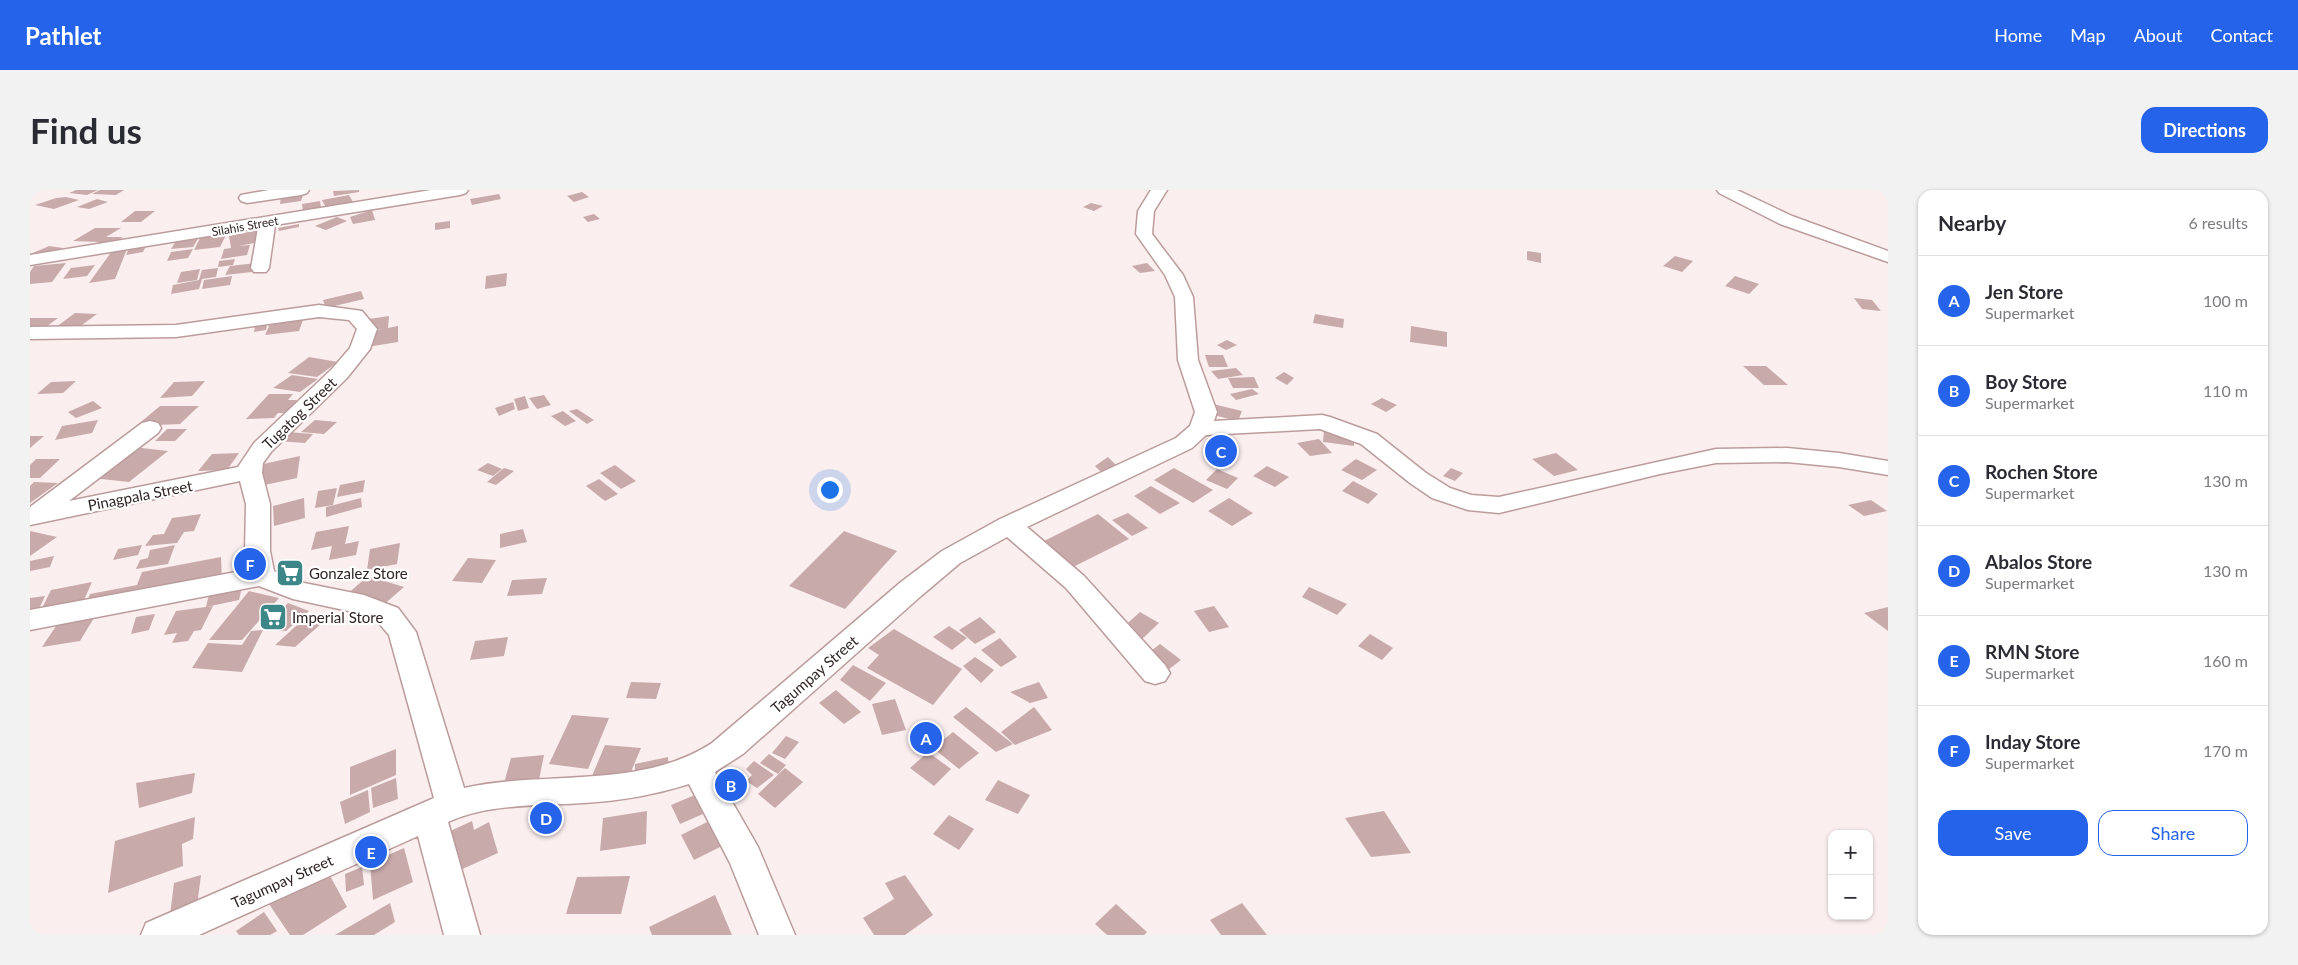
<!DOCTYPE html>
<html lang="en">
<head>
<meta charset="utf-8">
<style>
  :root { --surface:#fff; --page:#f2f2f3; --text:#2b2b33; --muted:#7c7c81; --line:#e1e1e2; --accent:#2563eb }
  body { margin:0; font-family:Lato,sans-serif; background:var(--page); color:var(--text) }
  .controls { position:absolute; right:15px; bottom:15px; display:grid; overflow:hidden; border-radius:10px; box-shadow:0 1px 4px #0004 }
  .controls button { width:45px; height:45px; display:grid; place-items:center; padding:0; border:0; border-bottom:1px solid var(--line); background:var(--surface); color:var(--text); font:25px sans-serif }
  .you { position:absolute; left:799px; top:299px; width:18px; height:18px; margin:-12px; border:4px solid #fff; border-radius:50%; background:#1a73e8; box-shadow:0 0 0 8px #1a73e833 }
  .badge { display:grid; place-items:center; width:32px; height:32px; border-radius:50%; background:var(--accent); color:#fff; font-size:16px; font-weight:700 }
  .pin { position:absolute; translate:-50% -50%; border:2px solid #fff; box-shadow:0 1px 5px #0006 }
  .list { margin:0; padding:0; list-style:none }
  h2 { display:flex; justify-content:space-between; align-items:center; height:65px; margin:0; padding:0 20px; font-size:21px }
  h2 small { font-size:16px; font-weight:400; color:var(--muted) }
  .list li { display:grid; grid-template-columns:32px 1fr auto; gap:15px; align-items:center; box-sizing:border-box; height:90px; padding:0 20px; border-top:1px solid var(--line) }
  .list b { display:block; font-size:19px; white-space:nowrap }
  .list p { margin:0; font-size:16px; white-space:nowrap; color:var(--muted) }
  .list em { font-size:16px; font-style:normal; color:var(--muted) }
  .actions { display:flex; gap:10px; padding:15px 20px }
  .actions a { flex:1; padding:11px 0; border:1px solid var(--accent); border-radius:15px; text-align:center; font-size:18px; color:var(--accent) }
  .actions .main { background:var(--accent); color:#fff }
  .map { position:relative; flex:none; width:1858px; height:745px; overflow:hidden; border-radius:15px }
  header { display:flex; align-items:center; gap:30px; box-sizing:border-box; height:70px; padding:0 25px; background:var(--accent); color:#fff }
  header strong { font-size:24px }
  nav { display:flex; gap:28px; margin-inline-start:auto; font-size:18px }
  .intro { display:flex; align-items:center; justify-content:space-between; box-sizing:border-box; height:120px; padding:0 30px }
  h1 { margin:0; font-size:35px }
  .button { padding:12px 22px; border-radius:15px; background:var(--accent); color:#fff; font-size:18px; font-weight:700 }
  main { display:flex; gap:30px; padding:0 30px }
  aside { flex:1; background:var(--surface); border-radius:15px; box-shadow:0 1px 4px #0004 }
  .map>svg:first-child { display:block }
</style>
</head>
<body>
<header>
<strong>Pathlet</strong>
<nav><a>Home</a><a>Map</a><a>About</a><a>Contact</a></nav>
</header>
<div class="intro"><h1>Find us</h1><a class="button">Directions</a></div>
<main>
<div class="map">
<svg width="1858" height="745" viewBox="0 0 1858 745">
  <rect width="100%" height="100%" fill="#fbeeee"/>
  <path fill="#c9aaaa" d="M46,0h22l-11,5 -18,-2z
    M70,0h24l-8,5 -24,-1z
    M329,0v2l-25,4 -1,-5z
    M552,2l7,5 -15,5 -7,-6z
    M469,4l2,5 -29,6 -2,-6z
    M273,5l-2,6 -21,3 1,-7z
    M319,5l4,7 -27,6 -4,-8z
    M36,7l13,3 -25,9 -19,-4 21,-7z
    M67,9l11,3 -19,7 -12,-2z
    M290,11l1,7 -18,3 -1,-7z
    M1061,13l12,3 -9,5 -11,-4z
    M342,20l3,10 -22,4 -3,-7z
    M105,21h20l-14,11h-20z
    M564,24l6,5 -12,3 -5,-5z
    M307,27l10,4 -21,9 -11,-4z
    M420,31v7l-15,2v-7z
    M269,34v3l-20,4 -1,-3z
    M65,38h26l-15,9h17l-14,10 -16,-1 6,-4 -26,-1z
    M228,40l2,12 -22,4 12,-1 -3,10 -26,4 3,-10 7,-1 -2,-12z
    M197,43l-7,14 -26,3 7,-14z
    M168,49l-5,8 -22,2 5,-8z
    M19,56l14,2 -16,8 -14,-3z
    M116,56l-3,6 -17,3 3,-7z
    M97,59l-12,30 -26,4 23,-32z
    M163,59l-5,9 -21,3 4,-9z
    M1497,61l14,2v10l-14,-3z
    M1645,66l18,5 -11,11 -19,-6z
    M205,69l-2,6 -15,2 1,-6z
    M36,73l-14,19 -22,2v-12l4,-6z
    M227,73l-5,9 -27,3 5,-9z
    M1117,73l8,8 -15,2 -8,-7z
    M65,75l-8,11 -24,3 8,-11z
    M188,78l-2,9 -14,2 -3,10 -28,5 2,-9 26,-5 3,-10z
    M170,79l-3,11 -20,3 4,-11z
    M477,83l-1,13 -21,3 1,-13z
    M202,86l-2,9 -28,4 2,-9z
    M1705,86l24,8 -10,10 -24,-8z
    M331,101l3,8 -38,9 -3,-8z
    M1824,108l18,2 9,11 -19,-2z
    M45,123l22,1 -22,16h-23z
    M1285,124l29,5 -1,9 -30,-5z
    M359,126l-1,12 10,-2v16l-31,5 1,-15 14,-3 -14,2 1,-12z
    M0,128h28l-19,14h-9z
    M273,130l-4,11 -34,4 5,-11z
    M237,135l-1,5 -12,2 1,-5z
    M1381,136l36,6v15l-37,-5z
    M1197,150l10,5 -11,5 -9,-5z
    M1175,165h18l5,12h-19z
    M279,167l29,5 -21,15 -29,-4z
    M1713,176h23l22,19h-24z
    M1206,178l7,7 -25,4 -7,-8z
    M1254,182l10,6 -7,7 -12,-7z
    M262,185l26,4 -18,13 -27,-4z
    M1224,187l5,11h-26l-5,-10z
    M46,191l-13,12 -26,1 14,-12z
    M175,191l-13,15 -32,2 14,-16z
    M1222,199l7,5 -23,6 -6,-6z
    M239,204h24l-5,6h9l-10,13h-9l-4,5 -28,1z
    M514,205l7,10 -14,4 -8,-11z
    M495,206l4,12 -11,3 -4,-12z
    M1352,208l15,7 -11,7 -15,-8z
    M63,211l9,7 -26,10 -8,-6z
    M483,212l2,7 -16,7 -4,-8z
    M1183,214l29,7 -4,10 -29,-7z
    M130,216h39l-19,18 -44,2z
    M547,219l17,11 -7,4 -18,-13z
    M533,221l13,10 -11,5 -14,-10z
    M68,230l-6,13 -37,7 7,-14z
    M285,230l22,2 -13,12 -23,-2z
    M137,239h20l-12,12h-20z
    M1294,239l30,8v9l-31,-4z
    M257,242l26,2 -8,9 -28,-2z
    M0,246h14l-14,12z
    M1289,249l13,14 -22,3 -13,-13z
    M103,257l35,4 -39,31 -37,-4z
    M209,263l-12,17 -29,1 14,-17z
    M1526,263l22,17 -24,6 -22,-17z
    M270,266l-3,22 -37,8 3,-22z
    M1078,267l13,13 -18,4 -8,-8z
    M6,269h24l-20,19h-10v-13z
    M1326,269l21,11 -15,10 -21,-10z
    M458,273l14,6 -9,7 -16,-6z
    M585,275l21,16 -15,8 -21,-16z
    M1237,276l22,11 -14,10 -22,-11z
    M474,278l10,3 -18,14 -9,-3z
    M1144,278l39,22 -20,13 -39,-23z
    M1421,278l12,5 -8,8 -12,-5z
    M1187,279l21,9 -11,11 -21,-9z
    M569,289l19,15 -13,7 -19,-15z
    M335,290l-2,12 -26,5 3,-12z
    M1323,291l25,13 -10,10 -26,-13z
    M4,292l24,1 -28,20v-17z
    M1121,296l29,17 -20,11 -26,-18z
    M307,298l-4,17 -18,3 3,-17z
    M274,308l1,20 -31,8 -1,-20z
    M331,308l1,9 -36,10v-10z
    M1199,308l24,15 -21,13 -24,-15z
    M1841,310l16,11 -23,5 -16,-11z
    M1098,323l20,15 -16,8 -20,-16z
    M171,324l-7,17 -10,1 -7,11 -32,3 8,-11 11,-1 8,-16z
    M1068,324l31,25 -58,29 -27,-27z
    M319,336l-4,18 14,-3 -3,14 -27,5 3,-14 -21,4 5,-18z
    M493,339l4,13 -27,6v-14z
    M0,341l27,6 -27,19z
    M814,341l53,20 -52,58 -56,-23z
    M370,353l-3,21 -30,6 3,-21z
    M112,355l-4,10 -25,5 5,-11z
    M145,355l-7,19 -32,5 4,-9 8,-2 2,-8z
    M24,366l-4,11 -20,4v-10z
    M191,367l1,25 -138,27 6,-15 47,-9 5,-13z
    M438,368l28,2 -14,23 -30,-2z
    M338,386l36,11 -23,20 -36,-11z
    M517,388l-5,16 -35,2 5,-16z
    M62,392l-8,18 -42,8 9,-18z
    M212,397l-3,13 -33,7 3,-13z
    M1279,397l38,17 -10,11 -35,-18z
    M219,401l30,7 -37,42h-33z
    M15,406l-8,17 -7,1v-16z
    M258,413l21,8 -23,20 -23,-2z
    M183,416l-12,24 -7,1 -6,10 -16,2 5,-10 -13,2 12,-24z
    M1184,416l15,21 -20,5 -15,-21z
    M1858,417v24l-24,-18z
    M1110,422l19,11 -19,18 -20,-11z
    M125,424l-6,16 -18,4 5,-17z
    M277,426l15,7 -27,24 -20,-2z
    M950,427l16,15 -21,12 -16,-14z
    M64,428l-14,23 -38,6 16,-24z
    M919,436l18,12 -15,12 -19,-13z
    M864,439l68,40 -29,36 -66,-37 12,-13 -11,-7z
    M233,440l-21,42 -50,-4 16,-25 34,2 9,-14z
    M1340,444l23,14 -11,12 -24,-14z
    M478,447l-4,19 -34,4 5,-19z
    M970,448l17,19 -16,10 -20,-17z
    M1130,454l21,16 -17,13 -21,-16z
    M945,467l19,13 -13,13 -18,-17z
    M823,475l33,18 -16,18 -30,-21z
    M601,492l30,1 -5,16 -30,-1z
    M1009,492l9,16 -18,5 -20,-11z
    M806,500l25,22 -17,12 -25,-21z
    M865,509l11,31 -24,5 -10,-31z
    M936,517l47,37 -17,8 -43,-35z
    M1004,517l18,23 -37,15 -14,-13z
    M542,525l37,3 -21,51 -39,-5z
    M923,542l26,21 -20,16 -26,-21z
    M756,546l13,6 -14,17 -13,-6z
    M575,555l36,3 -13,31 -36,-3z
    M366,559v26l-46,20v-28z
    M898,562l23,17 -17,17 -24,-18z
    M739,564l17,11 -8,9 -18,-11z
    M514,565l-5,25 -35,3 7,-25z
    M638,567l1,11 -34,8v-12z
    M724,571l20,14 -17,13 -11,-7 6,-6 -6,-6z
    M755,578l18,14 -28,26 -17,-14z
    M707,582l10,11 -24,16 -9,-10z
    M165,583l-3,20 -53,15 -3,-25z
    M366,588l2,21 -25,9 -2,-20z
    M968,590l32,15 -12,19 -33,-14z
    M338,600l2,22 -25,12 -5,-22z
    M665,605l8,19 -23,10 -9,-19z
    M617,621l-1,33 -46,7 3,-33z
    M1354,621l27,42 -40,4 -26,-39z
    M919,625l25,14 -15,21 -26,-16z
    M165,627l-2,22 -11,5 1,22 -75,27 7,-52z
    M685,628l13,25 -34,17 -13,-25z
    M442,631l2,9 15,-8 9,31 -40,18 -14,-37z
    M374,658l9,34 -40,18 -3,-37z
    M332,677l2,18 -18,7 -1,-18z
    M299,684l18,33 -44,28h-13l-21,-31z
    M171,685l-4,31 -27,9 4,-32z
    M875,685l28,40 -28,20h-31l-11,-17 31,-19 -9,-16z
    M600,686l-9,38h-55l11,-37z
    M685,705l17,40h-80l-3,-8z
    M360,713l5,19 -21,13h-39z
    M1212,713l25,32h-46l-11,-15z
    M1086,714l31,28 -3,3h-37l-12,-11z
    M234,722l13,19 -7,4h-31l-3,-4z"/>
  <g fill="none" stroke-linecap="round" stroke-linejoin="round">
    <g stroke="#bb9c9c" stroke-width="3">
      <path id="street" d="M239,0h40l-2,3 -6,2 -54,8 -6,-2 -2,-3 2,-3z
        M401,0h37l-2,3 -6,2 -185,30 -6,43 -3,4h-12l-3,-4 7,-40 -228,37v-10z
        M1121,0h16l-13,21 -2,23 31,41 10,22 5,63 19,52 -3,9 108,-6 8,2 47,17 49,39 24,15 21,7 28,2 217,-48 71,-1 52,5 49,8v14l-49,-8 -52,-5 -71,1 -56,11 -161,39 -31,-3 -36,-12 -22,-15 -49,-39 -41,-15 -114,6 -14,13 -165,79 57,49 81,89 5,8 -5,8 -10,3 -10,-3 -79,-93 -59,-51 -47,26 -39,33 -178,158 -28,18 43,75 37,88h-36l-29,-72 -41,-79c-35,11 -69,17 -105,19 -44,3 -95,0 -136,19l32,113h-36l-26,-99 -219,99h-58l5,-12 288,-125 -45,-163 -11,-13 -20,-9 -65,-14 -34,-13 -229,44v-20l217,-40 -2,-19 1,-47 -6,-23 -210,44v-18l112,-84 8,-2 8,2 3,5 -3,5 -89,68 169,-34 16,-24 78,-74 18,-21 7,-19 -8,-9 -30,-3 -143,20 -146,2v-12l146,-2 143,-20 43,6 15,18 -7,20 -23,29 -76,74 -8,11 -1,10 8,31v47l4,20 25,11 65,13 34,13 18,24 48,156c81,-18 176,2 248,-45l189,-161 41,-31 58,-32 176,-81 14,-12 5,-14 -17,-52 -3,-63 -10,-22 -29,-41 2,-23z
        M1687,0h20l55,26 96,35v11l-108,-38 -61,-31z"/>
    </g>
    <use href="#street" fill="#fff" fill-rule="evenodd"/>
  </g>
  <defs>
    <g id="supermarket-square" transform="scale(1.4375)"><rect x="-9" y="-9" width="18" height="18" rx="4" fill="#3e8788" stroke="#fff"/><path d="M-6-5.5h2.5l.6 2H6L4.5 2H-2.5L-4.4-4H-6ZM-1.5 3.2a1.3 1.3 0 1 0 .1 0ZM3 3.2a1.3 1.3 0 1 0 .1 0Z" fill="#fff"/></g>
  </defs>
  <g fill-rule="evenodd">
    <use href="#supermarket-square" x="260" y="383"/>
    <use href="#supermarket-square" x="243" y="427"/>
  </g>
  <g text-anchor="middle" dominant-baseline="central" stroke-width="4.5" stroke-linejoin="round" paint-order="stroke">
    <g font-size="12" fill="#302425" stroke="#fff">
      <text transform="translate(215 36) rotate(-10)">Silahis Street</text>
    </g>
    <g font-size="15" fill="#302425" stroke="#fff">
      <text transform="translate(269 223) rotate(-44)">Tugatog Street</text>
      <text transform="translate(110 305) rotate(-11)">Pinagpala Street</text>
      <text transform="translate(784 484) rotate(-41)">Tagumpay Street</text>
      <text transform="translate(252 691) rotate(-24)">Tagumpay Street</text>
    </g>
    <g font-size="15" fill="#302425" stroke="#fff" text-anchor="start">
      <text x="279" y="383">Gonzalez Store</text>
      <text x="262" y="427">Imperial Store</text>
    </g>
  </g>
</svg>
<div class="controls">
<button>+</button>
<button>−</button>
</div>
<div class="you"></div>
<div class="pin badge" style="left:896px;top:548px">A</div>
<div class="pin badge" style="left:701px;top:595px">B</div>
<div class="pin badge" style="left:1191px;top:261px">C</div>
<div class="pin badge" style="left:516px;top:628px">D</div>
<div class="pin badge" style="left:341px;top:662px">E</div>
<div class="pin badge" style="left:220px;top:374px">F</div>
</div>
<aside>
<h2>Nearby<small>6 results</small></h2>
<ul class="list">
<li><span class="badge">A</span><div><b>Jen Store</b><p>Supermarket</p></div><em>100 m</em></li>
<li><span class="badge">B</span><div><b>Boy Store</b><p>Supermarket</p></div><em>110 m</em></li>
<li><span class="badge">C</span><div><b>Rochen Store</b><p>Supermarket</p></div><em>130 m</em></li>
<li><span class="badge">D</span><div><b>Abalos Store</b><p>Supermarket</p></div><em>130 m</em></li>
<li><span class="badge">E</span><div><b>RMN Store</b><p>Supermarket</p></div><em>160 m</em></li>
<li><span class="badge">F</span><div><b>Inday Store</b><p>Supermarket</p></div><em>170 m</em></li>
</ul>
<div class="actions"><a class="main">Save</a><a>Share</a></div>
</aside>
</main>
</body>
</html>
